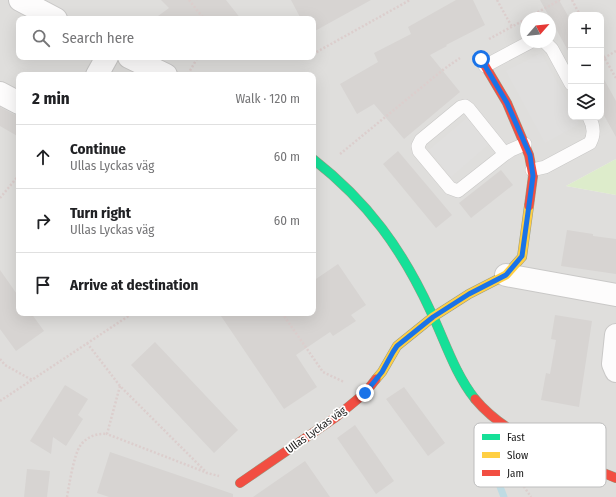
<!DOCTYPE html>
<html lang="en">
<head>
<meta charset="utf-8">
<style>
  :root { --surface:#fff; --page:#f2f2f2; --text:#202124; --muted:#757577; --line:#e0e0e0 }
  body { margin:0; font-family:"Fira Sans Condensed",sans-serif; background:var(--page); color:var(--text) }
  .controls { position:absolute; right:12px; top:12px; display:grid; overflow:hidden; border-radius:8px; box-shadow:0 4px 16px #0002 }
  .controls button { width:36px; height:36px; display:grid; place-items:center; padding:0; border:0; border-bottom:1px solid var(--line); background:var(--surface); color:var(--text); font:20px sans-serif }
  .compass { position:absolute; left:520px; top:12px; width:36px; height:36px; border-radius:50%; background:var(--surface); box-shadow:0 4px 16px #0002; rotate:62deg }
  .stop { position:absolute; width:12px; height:12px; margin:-9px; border:3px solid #1a73e8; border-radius:50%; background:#fff }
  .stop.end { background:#1a73e8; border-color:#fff; box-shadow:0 1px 4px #0008 }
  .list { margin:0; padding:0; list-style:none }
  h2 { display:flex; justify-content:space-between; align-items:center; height:52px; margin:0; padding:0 16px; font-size:17px }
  h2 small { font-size:13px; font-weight:400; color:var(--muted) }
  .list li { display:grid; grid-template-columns:26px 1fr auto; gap:12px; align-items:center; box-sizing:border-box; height:64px; padding:0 16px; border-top:1px solid var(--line) }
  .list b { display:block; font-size:15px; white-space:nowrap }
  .list p { margin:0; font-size:13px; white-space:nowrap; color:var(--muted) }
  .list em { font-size:13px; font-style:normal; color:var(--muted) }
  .icon { flex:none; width:22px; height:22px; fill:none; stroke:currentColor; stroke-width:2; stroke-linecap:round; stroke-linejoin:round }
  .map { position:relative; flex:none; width:616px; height:497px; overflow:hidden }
  .search { position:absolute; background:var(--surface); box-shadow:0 4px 16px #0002; left:16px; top:16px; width:300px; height:44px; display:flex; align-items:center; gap:10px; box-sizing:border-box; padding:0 14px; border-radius:8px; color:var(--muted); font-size:15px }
  .panel { position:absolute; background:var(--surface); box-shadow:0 4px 16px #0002; left:16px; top:72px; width:300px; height:244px; border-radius:8px }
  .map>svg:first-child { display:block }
</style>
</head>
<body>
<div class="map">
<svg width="616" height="497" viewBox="0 0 616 497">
  <rect width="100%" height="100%" fill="#f0eeeb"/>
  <path fill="#dfdedc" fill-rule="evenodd" d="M0,0h616v159l-50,27 50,9v302h-616zM571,15h30v102h-30zM526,18h24v24h-24zM19,19h294v38h-294zM19,75h294v238h-294z"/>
  <path fill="#ddeccb" d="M616,159v36l-50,-9z"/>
  <path fill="#e0dfde" d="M541,53l30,55v9h5l3,7 -34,19 -39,-72z
    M468,117l22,26 -39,34 -22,-27z"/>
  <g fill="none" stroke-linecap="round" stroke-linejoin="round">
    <path stroke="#bfdbe3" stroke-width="7" d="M499,484l5,13"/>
  </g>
  <path fill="#d7d4d2" d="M161,0h65l15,19h-87l15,-11z
    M291,0h80l-58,32v-13h-12z
    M456,0h17l12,25 -39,20 1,1 -17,9 30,37 -56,47 -30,-35 -17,10 -17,-30 38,-22 -4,-9 37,-19 -3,-7z
    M540,0h19l12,21v35z
    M601,74l15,27v36l-15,-27z
    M0,107l13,7 6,1v22l-19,-11z
    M398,151l54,64 -16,13 -53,-64z
    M501,170l12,15 -42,33 -12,-15z
    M567,230l26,4v2l23,3v35l-55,-8z
    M338,264l28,41 -15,10 5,6 -23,15 -3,-4 -34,23 21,32 -33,22 -65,-96h94v-32z
    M0,270l19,27v16h12l13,18 -28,20 -16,-22z
    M555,315l37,6 -13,86 -38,-7 5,-27 4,1 6,-34 -5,-1z
    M155,342l83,88 -24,23 -83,-88z
    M65,385l23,14 -10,16 5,4 -17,27 -13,-9 -2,17 -21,-13z
    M404,387l41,56 -17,13 -42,-57z
    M355,425l39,56 -18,13 -39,-56z
    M110,452l123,42v3h-124l-12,-4z
    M305,461l25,36h-77z
    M27,469l23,2 -3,26h-23z"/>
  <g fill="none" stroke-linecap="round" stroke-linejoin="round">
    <g stroke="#c9c8c7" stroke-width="14">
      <path id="lane" d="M545,42l7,7 19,35
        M485,66l45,-24
        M505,154l-36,-45 -4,-3 -4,1 -40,33 -3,6 1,5 31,37 8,3 47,-37 6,-4 14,-6
        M532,170l13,-3 45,-24c5,-9 4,-17 -1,-26"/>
    </g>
    <g stroke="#c9c8c7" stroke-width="24">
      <path id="street" d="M20,0l36,19
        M129,57l37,18
        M97,75l10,-18
        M0,93l19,10
        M506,275l110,20
        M616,335l-3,29 3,7"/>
    </g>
    <g stroke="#999a82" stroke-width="10">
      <path id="fast" d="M313,159c55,43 89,90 118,153 14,29 23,60 44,87"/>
    </g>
    <g stroke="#999a82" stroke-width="10">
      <path id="slow" d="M376,379l6,-7 15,-26 36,-29 36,-23 37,-19 16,-18 7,-51"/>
    </g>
    <g stroke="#999a82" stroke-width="10">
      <path id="jam" d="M481,59l26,44 22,52 4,21 -4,30
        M475,399c33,40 94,60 141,79
        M240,483l96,-66 29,-24 11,-14"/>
    </g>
    <path stroke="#dccecd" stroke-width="2.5" stroke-dasharray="2 2" stroke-linecap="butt" d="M189,0l15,19
      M497,0l15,27
      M572,0l8,15
      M527,18l33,-18
      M489,39l37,-20
      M601,52l15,26
      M313,54l97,-54
      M306,57h1
      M604,58l12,-7
      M188,74l10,-17
      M340,154l104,-85 16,-11
      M0,198l19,-23
      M282,313l41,59 21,10
      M87,343l33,43 87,87 12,3
      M0,359l5,6 27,15
      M120,386l-13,48 98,38
      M0,401l133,-88
      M499,450l32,47
      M67,497c2,-12 7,-42 13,-51 6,-9 17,-13 27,-12"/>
    <use href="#lane" stroke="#fdfcfc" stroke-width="13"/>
    <use href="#street" stroke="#fdfcfc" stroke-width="22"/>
    <use href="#fast" stroke="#16e098" stroke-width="9"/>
    <use href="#slow" stroke="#ffcf43" stroke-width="9"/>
    <use href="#jam" stroke="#f24e42" stroke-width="9"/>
  </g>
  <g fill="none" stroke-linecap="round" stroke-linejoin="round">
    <path stroke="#1a73e8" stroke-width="5" d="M365,393l17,-21 11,-20 4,-6 36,-29 36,-23 37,-19 16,-19 11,-80 -3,-21 -23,-52 -26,-44"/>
  </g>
  <g text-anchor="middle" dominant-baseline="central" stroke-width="3.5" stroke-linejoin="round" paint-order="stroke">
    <g font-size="11" fill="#222" stroke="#fff">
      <text transform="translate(316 430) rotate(-36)">Ullas Lyckas väg</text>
    </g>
  </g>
  <rect x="474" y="423" width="132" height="64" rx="6" fill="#fff" stroke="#bdbdbd" stroke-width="1"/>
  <rect x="482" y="434" width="18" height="6" fill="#16e098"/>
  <rect x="482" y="452" width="18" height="6" fill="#ffcf43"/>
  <rect x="482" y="470" width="18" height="6" fill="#f24e42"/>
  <g font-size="11" fill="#222">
    <text x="507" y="441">Fast</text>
    <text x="507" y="459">Slow</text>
    <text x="507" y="477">Jam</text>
  </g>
</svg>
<div class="controls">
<button>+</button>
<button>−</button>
<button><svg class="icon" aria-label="layers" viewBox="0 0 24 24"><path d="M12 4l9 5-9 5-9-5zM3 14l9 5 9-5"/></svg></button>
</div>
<svg class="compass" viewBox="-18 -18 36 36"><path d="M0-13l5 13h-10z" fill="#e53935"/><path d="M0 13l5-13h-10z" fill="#757577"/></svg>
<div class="stop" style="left:481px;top:59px"></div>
<div class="stop end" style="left:365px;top:393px"></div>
<div class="search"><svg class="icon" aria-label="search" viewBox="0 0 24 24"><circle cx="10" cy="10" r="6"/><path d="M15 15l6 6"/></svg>Search here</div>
<section class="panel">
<h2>2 min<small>Walk · 120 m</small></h2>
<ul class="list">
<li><svg class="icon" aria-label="ahead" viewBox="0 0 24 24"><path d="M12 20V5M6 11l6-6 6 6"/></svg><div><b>Continue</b><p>Ullas Lyckas väg</p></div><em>60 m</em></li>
<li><svg class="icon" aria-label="right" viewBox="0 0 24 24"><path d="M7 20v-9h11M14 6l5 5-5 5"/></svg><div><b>Turn right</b><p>Ullas Lyckas väg</p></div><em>60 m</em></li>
<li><svg class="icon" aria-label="arrive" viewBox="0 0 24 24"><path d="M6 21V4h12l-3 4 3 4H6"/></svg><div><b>Arrive at destination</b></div></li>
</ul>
</section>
</div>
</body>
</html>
